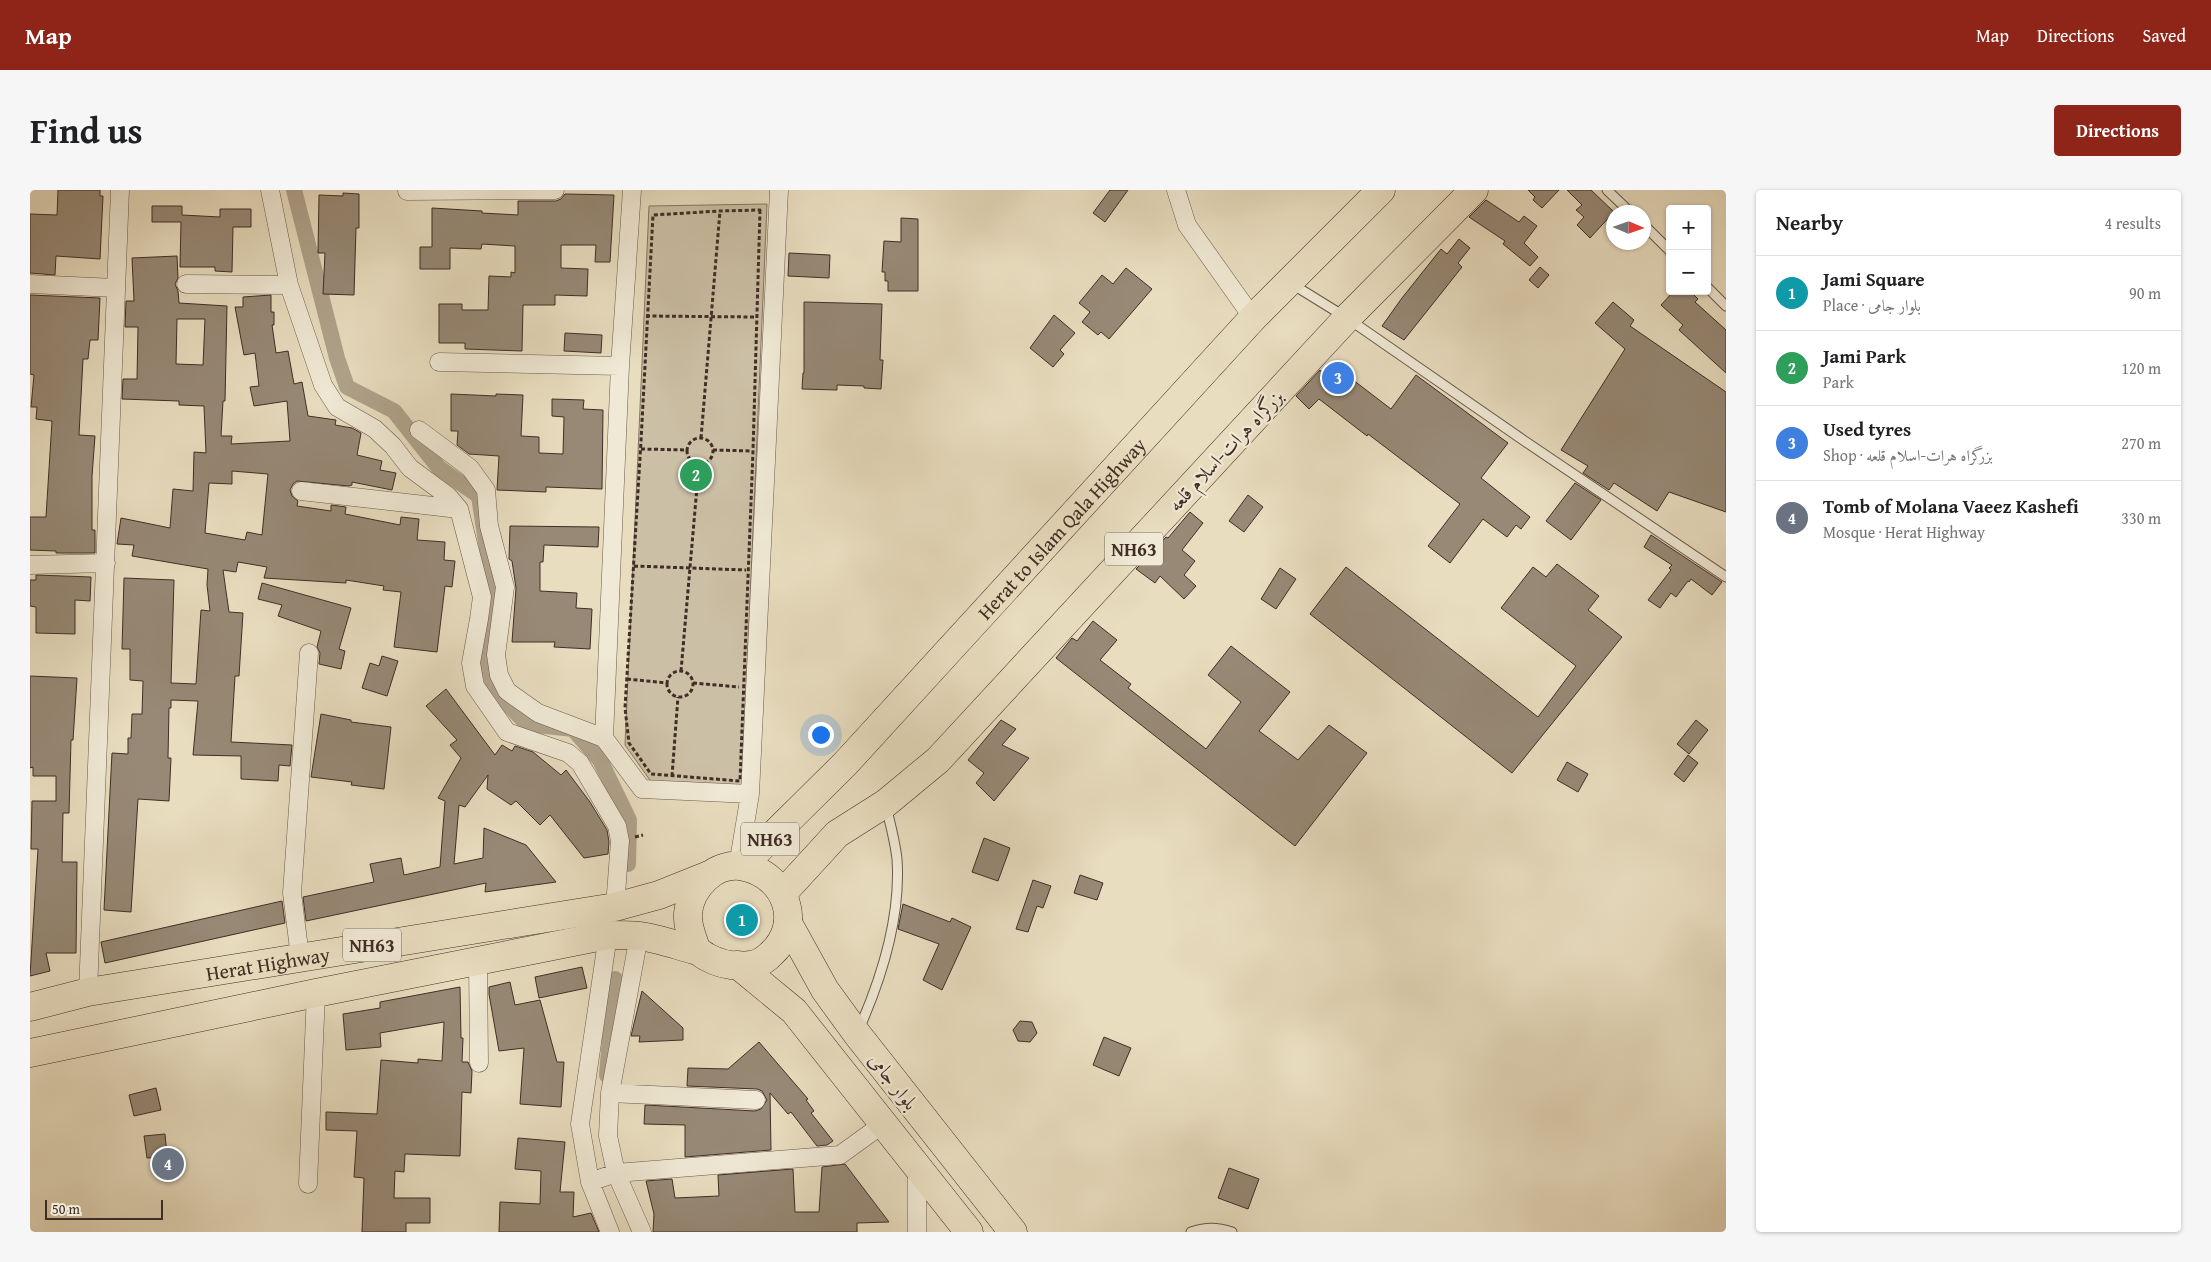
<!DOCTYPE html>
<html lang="en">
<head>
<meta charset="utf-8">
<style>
  :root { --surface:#fff; --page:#f6f6f6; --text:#202124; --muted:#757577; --line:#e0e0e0; --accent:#8f2418 }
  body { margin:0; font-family:"Gentium Book Plus",Amiri,serif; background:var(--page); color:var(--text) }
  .controls { position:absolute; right:15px; top:15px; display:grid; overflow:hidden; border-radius:5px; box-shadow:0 1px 4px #0004 }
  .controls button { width:45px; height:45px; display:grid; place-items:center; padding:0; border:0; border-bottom:1px solid var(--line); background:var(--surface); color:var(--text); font:25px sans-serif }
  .compass { position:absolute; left:1576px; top:15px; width:45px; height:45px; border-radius:50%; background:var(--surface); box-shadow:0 1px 4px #0004; rotate:92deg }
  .scale { position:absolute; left:15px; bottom:12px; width:118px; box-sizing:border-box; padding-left:5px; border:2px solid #402e26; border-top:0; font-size:14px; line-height:18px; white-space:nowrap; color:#402e26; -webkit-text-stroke:4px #f0e9d5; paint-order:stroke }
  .you { position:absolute; left:790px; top:544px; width:18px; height:18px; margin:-12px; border:4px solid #fff; border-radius:50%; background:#1a73e8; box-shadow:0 0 0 8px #1a73e833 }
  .badge { display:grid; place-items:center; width:32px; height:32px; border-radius:50%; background:var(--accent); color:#fff; font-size:16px; font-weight:700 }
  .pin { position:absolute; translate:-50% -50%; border:2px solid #fff; box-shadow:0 1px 5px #0006 }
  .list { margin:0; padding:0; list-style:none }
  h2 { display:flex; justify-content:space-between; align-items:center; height:65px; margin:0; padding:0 20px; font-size:21px }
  h2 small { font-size:16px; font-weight:400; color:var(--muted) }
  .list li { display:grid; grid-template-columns:32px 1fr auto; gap:15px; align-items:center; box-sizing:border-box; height:75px; padding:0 20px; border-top:1px solid var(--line) }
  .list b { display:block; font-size:19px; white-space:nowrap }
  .list p { margin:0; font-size:16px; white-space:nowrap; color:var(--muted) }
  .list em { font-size:16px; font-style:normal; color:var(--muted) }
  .map { position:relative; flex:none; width:1696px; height:1042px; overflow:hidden; border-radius:5px }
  header { display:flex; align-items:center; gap:30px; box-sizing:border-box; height:70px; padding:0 25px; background:var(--accent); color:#fff }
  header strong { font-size:24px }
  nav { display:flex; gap:28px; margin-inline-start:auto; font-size:18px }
  .intro { display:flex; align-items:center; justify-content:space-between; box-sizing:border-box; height:120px; padding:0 30px }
  h1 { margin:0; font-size:35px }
  .button { padding:12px 22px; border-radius:5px; background:var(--accent); color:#fff; font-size:18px; font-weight:700 }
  main { display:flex; gap:30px; padding:0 30px }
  aside { flex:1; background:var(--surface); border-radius:5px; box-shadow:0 1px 4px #0004 }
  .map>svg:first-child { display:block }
</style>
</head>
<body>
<header>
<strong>Map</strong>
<nav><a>Map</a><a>Directions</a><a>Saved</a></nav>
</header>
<div class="intro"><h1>Find us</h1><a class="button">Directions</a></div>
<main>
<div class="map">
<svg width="1696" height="1042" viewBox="0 0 1696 1042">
  <rect width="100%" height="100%" fill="#e8ddbf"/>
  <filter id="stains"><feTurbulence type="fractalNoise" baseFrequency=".004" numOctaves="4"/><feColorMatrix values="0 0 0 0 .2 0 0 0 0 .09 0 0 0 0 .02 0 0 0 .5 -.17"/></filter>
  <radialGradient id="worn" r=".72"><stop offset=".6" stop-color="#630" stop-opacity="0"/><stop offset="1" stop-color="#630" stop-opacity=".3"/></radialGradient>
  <path fill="#cbbfa5" stroke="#867666" d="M737,14l-25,583 -90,-4 -27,-38 24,-539z"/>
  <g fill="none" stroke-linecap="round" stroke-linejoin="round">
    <path stroke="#afa28b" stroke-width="16" d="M264,0l43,168 10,29 47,24 45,57 40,28 15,99 -10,56 11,40 32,33 46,5 27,31 29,60 -1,44
      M577,885l8,-96"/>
  </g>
  <path fill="#978976" stroke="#402e26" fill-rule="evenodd" d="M28,0h42v6h3l-3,63 -44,-3 -1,19 -25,-2v-59l27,1z
    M1080,0h18l-23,32 -12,-9z
    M1498,0h31l-17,18 -9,-8 2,-3z
    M1537,0h24l23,22 -24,26 -13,-13 7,-8 -8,-7 6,-5z
    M313,3l16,1v34h-3l-2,67 -31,-1 2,-41h-7l1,-58 24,1z
    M535,4l49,1 -4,67h-15l1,-17h-35v23l27,1 -1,27 -32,-1v10h-32l-1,46 -57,-2v-6h-26v-39h23v6h26l1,-34 22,1v-5l4,1v-27l-33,-2 -1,5 -31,-1v21h-30v-22h12v-39l50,3v2l36,2v-14h38l5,-2z
    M1456,10l33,22 5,-6 13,10 -13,17 14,14 -8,9 -27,-22 2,-3 -36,-24z
    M122,16h30v9l38,2v-8h31v18h-18l-1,45 -17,-1v-4h-35l1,-45h-29z
    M871,28l17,1v72h-30v-10h-3v-9h-3l2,-31 17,1z
    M1429,49l11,9 -12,15 4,4 -58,73 -22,-14 20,-28 39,-49 6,5z
    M759,63l41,2 -1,23 -41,-2z
    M147,66l1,22 -3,6 3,7 1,12 48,3 -2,95h-2l-2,35h11l-1,8 59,-3 -3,-40 -33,5 -4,-19 9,-1 -4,-33 -11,2 -9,-48h8v-10l28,-2v17h3v13h-2l4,28 12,-2 6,33 8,-2 6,34 28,4 -1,5 17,3 9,5 -4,22 25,6 -2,9 16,3 -4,17 -40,-8v3l-3,1 -52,-5 -4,3 -3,6 2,6 6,5 -1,5 34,5v-6l15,2 -1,7 55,11 1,-8 18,2 -2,21 28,2 -1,18 11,1 -3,26 -7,-1 -8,66 -43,-5 7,-55 -18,-2 1,-4 -38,-6v3l-82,-5 3,-11 -29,-5 -2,10 -13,-2 6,42 14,1 -4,63h-4l-4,66 61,3 -2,21 -11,-1 -1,16 -37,-2v-23l-48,-1 5,-54 -27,-1v8h-2l-1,50h3l-2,43 -31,-2 -7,113 -27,-2 8,-157 16,1v-16h3l1,-24h10l1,-33 -13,-1v-31h-8l2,-71 50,2 -3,103 25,1 5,-74 9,1 -3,-26 1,-16 -76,-13 2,-11 -17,-1 4,-26 49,10 3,-39 20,2 1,-39 12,1 -2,-47 -25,-1v-4l-57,-2 1,-20h14l1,-52h-13l1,-26h8l-2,-43zM147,129h28l-2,46 -27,-1zM202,281l36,3 -6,61 -15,-3 -2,8 -40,-7 4,-50 23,1z
    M1510,77l9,8 -11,13 -9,-8z
    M1096,78l26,21 -43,50 -8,-7 -3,3 -16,-13 8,-10 -11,-9 23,-28 11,9z
    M1644,101h16l8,8 -3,3 31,28v43l-47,-43 4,-5 -22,-20z
    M0,105l70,3 -2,42h-8l-2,19h-5l-4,76 16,1 -3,40v54h3v23h-39v-2l-26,-1v-33h16l6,-96 -16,-2 1,-12h-6l3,-32 -4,-1z
    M774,112l78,2 -2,56h3l-2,29 -17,-1v-2l-27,-1v5l-35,-1 1,-16h1z
    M1583,112l21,18 -4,6 96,66v120l-57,-20 -12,19 -43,-28 -5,7 -26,-17 5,-7 -27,-16 64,-101 -30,-26z
    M1024,125l21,18 -15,17 4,4 -11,13 -23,-19z
    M535,143l37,2 -1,18 -37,-2z
    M1290,180l11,12 9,-12 51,39 25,-34 92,68 -27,35 49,39 -9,12 -5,-4 -9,12 -24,-18 -33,44 -22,-17 32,-42 -92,-70 -1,2 -48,-37 -10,10 -13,-13z
    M421,204l45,2v-2l27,1 -2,41 18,1v16l24,1 1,-37 -12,-1v-17l32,1 -1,9 20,1 -1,79 -56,-2v5l-49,-2 2,-34 -30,-2 -12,-9 1,-14h-7z
    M1545,293l26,17 -30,40 -25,-19z
    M1218,305l15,12 -19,25 -15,-11z
    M1160,322l13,11 -21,27 13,11 -11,14 12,11 -12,13 -24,-23 -5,7 -19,-14 30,-32 2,1z
    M480,336l89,1 -1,20 -54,-2 -1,17h-3v29l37,2 -1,15 16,1 -2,40 -36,-2 1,-5h-43l4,-54 -4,-27 -3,-2z
    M1621,345l71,47 -10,13 -21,-16 -2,3 -1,-1 -12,16 -5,-4 -11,15 -12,-8 23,-30 -2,-2 3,-3 -28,-18z
    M1527,374l42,32 -11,14 34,27 -110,136 -202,-159 36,-47 192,150 38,-51 -75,-58 32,-41 13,10z
    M1250,378l16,11 -20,30 -15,-10z
    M6,385l55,2 -1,24 -15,-1v34l-39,-1v-26l-6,-1v-26h6z
    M232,393l89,25 -12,41 6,2 -4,18 -22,-5 1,-11 -3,-6 4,-16 -43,-15 4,-11 -24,-6z
    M1063,431l24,19 -17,20 31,24 -3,4 78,61 35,-47 -33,-27 23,-29 59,46 -31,39 39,29 31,-35 38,28 -72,93 -239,-188 16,-20 5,3z
    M352,466l16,5 -11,35 -25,-8 8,-25 9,3z
    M0,486l47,2 -4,62h-2l-2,73h-6l-1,49h15l-1,91h-30l4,18 -20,5 8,-127h-7l1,-48h24v-25h-23v-9l-3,1z
    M416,499l49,66 7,-10 10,6 3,-5 18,6 28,23 5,-5 24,32 17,28 2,12 -1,12 -24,4 -34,-43 -10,10 -24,-24 -5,4 -24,-16 1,-14 -23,32 -6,-2 -5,59 29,-6 1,-30 42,17 30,37 -71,10 1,-9 -180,38 -3,-24 71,-15 -4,-18 31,-6 3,17 36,-8 5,-66 -7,-3 23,-40 -11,-13 7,-5 -31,-34z
    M291,524l30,6v2l40,5 -7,62 -33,-4 1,-3 -41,-5z
    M971,530l15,9 -14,16 27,13 -35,43 -18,-18 8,-10 -16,-13z
    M1666,530l12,10 -19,24 -12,-10z
    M1658,565l10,8 -14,19 -10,-8z
    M1537,572l21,12 -10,18 -21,-12z
    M954,648l26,10 -12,33 -26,-9z
    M1050,685l23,8 -6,17 -23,-7z
    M1003,690l18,6 -8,22 -6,-2 -9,26 -12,-3z
    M252,711l3,22 -180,40 -4,-21z
    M873,714l47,18 2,-4 19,9 -29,63 -19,-10 16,-36 -41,-15z
    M552,777l5,21 -48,10 -4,-21z
    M480,792l5,23 25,-5 17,62h7l-3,45 -41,-3 4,-56 -25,3 -10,-57v-7z
    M430,797l1,51h2l-1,24h6l4,9 -1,22 -9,-1 -2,64 -55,-2 -1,18 -9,-1 -1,27h36v25h-24v9h-44l2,-54 -10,-1 3,-46 -31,-1v-18l51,2 4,-54 37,3v-4l24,2 2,-39 -64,11 1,14 -35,3 -3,-36 37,-6v-6z
    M612,801l41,37v12l-44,2 1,-6h-9z
    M990,831l12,1 5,11 -7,9 -12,-1 -5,-11z
    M1074,847l27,11 -12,28 -26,-11z
    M729,852l49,57 -2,1 8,11 -3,2 22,28 -6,4 -10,1 -26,-34 -3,2 -18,-21 1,57 -86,7v-32l-41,-1 1,-19 110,6 6,-2 6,-9 -5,-9 -5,-2 -70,-3 1,-18 40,1z
    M126,898l5,22 -27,6 -5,-21z
    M135,944l2,22 -20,2 -3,-22z
    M488,948l47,4 -5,50h14l-1,25 18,-4 8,19h-100l1,-30 40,2 1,-33 -26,-2z
    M815,974l44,58 -32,1v9h-204l1,-18 -8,-33 26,-2 3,19 44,-2 -1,-21 75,-6 2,43h24l3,-45z
    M1199,978l30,11 -11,30 -30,-11z"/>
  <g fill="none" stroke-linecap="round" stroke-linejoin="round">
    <g stroke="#6a5a4c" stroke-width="11">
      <path id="lane" d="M1577,0l23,22
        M1614,35l26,26
        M1262,94l55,34 179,124 200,135
        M1677,97l19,19
        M829,839c23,-52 42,-112 38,-170 -2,-18 -7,-36 -11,-53
        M1161,1042c15,-5 26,-5 41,0"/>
    </g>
    <g stroke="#6a5a4c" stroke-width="19">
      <path id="street" d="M240,0l19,95 34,100 14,22 38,22 18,17 17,22 38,28 11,13 23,88 -3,22 -8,44 4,23 32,46 61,21 12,10 37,63 3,15 -5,66
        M602,0l-12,176 -16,372 38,51 108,5
        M1146,0l11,35 66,93
        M377,1l148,-1
        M0,94l85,4
        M156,94l103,1
        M409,172l181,4
        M389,240l51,38 16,22 3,36 16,61 -9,68 3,20 8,16 31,22 66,25
        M271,301l158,18
        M0,375l76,-2
        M708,676l12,-72 29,-604
        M578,745l-28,189 10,58 20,50
        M609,746l-29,157 -2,43 8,37 26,59
        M270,767l-8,-64 17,-240
        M448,771l1,102
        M58,802l32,-802
        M580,903l146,7
        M560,992l26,-9 224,-18 43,-31
        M278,994l8,-191
        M887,1042v-65"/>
    </g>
    <g stroke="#402e26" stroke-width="29">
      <g id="highway">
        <path id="s1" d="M712,676l103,-102 408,-446 128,-128"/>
        <path d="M753,703l54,-59 49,-31 52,-43 409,-442 127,-128"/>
        <path d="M758,733l37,67 32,44 156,198"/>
        <path d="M708,775l56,46 175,221"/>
        <path id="s2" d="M0,817l58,-15 527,-85 44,-12 50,-20"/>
        <path d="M0,863l286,-60 292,-58c10,0 21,0 31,1 18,2 37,9 55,14 5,1 9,5 13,7 14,8 28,10 44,8 7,-1 15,-6 20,-11 33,-30 15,-78 -26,-87 -29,-7 -55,20 -57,47 -1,13 5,25 9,37"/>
      </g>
    </g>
    <path stroke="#402e26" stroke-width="3" stroke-dasharray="4 2.5" stroke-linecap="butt" d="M730,20l-7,241 -13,330 -89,-7 -22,-31 -4,-35 16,-267 12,-226 67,-4z
      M616,126l110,1
      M671,248l19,-227
      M657 261a13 13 0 1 1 26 0a13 13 0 1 1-26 0Z
      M611,259l46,1
      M683,260l39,1
      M604,376l112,4
      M651,481l18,-207
      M637 494a13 13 0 1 1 26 0a13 13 0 1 1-26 0Z
      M597,489l40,4
      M663,493l46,4
      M642,586l6,-79
      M605,647l8,-2"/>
    <use href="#lane" stroke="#f0e9d5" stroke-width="9"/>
    <use href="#street" stroke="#f0e9d5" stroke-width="18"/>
    <use href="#highway" stroke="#e8ddbf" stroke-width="28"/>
  </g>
  <g text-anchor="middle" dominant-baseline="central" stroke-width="4.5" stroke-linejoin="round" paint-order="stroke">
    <g fill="#f0e9d5" stroke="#75665a" stroke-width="1">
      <rect x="1075" y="342.5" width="58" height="33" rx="4"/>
      <rect x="711" y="632.5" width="58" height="33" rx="4"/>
      <rect x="313" y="738.5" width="58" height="33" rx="4"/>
    </g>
    <g font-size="19" font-weight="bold" fill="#402e26">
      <text x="1104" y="359">NH63</text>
      <text x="740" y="649">NH63</text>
      <text x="342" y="755">NH63</text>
    </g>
    <g font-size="20" fill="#402e26" stroke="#f0e9d5">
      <text transform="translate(1195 260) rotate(-47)">بزرگراه هرات-اسلام قلعه</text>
      <text stroke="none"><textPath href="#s1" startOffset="465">Herat to Islam Qala Highway</textPath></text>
      <text stroke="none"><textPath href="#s2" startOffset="242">Herat Highway</textPath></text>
      <text transform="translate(864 891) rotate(52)">بلوار جامی</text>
    </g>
  </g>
  <rect width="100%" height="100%" filter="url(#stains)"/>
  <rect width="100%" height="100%" fill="url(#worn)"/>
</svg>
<div class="controls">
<button>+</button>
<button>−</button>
</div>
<svg class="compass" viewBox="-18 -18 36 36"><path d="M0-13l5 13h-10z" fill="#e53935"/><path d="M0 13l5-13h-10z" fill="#757577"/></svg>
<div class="scale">50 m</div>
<div class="you"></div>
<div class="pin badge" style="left:712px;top:730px;background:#0f9aa8">1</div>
<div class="pin badge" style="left:666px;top:285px;background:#2e9e5b">2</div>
<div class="pin badge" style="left:1308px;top:188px;background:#3f7fe0">3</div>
<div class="pin badge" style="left:138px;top:974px;background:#6b7280">4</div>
</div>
<aside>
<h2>Nearby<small>4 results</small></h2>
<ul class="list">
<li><span class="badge" style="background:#0f9aa8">1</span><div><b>Jami Square</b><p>Place · بلوار جامی</p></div><em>90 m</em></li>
<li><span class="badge" style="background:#2e9e5b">2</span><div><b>Jami Park</b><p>Park</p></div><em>120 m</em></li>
<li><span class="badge" style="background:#3f7fe0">3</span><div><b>Used tyres</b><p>Shop · بزرگراه هرات-اسلام قلعه</p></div><em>270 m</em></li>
<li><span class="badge" style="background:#6b7280">4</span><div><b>Tomb of Molana Vaeez Kashefi</b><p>Mosque · Herat Highway</p></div><em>330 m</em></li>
</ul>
</aside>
</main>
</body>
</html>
